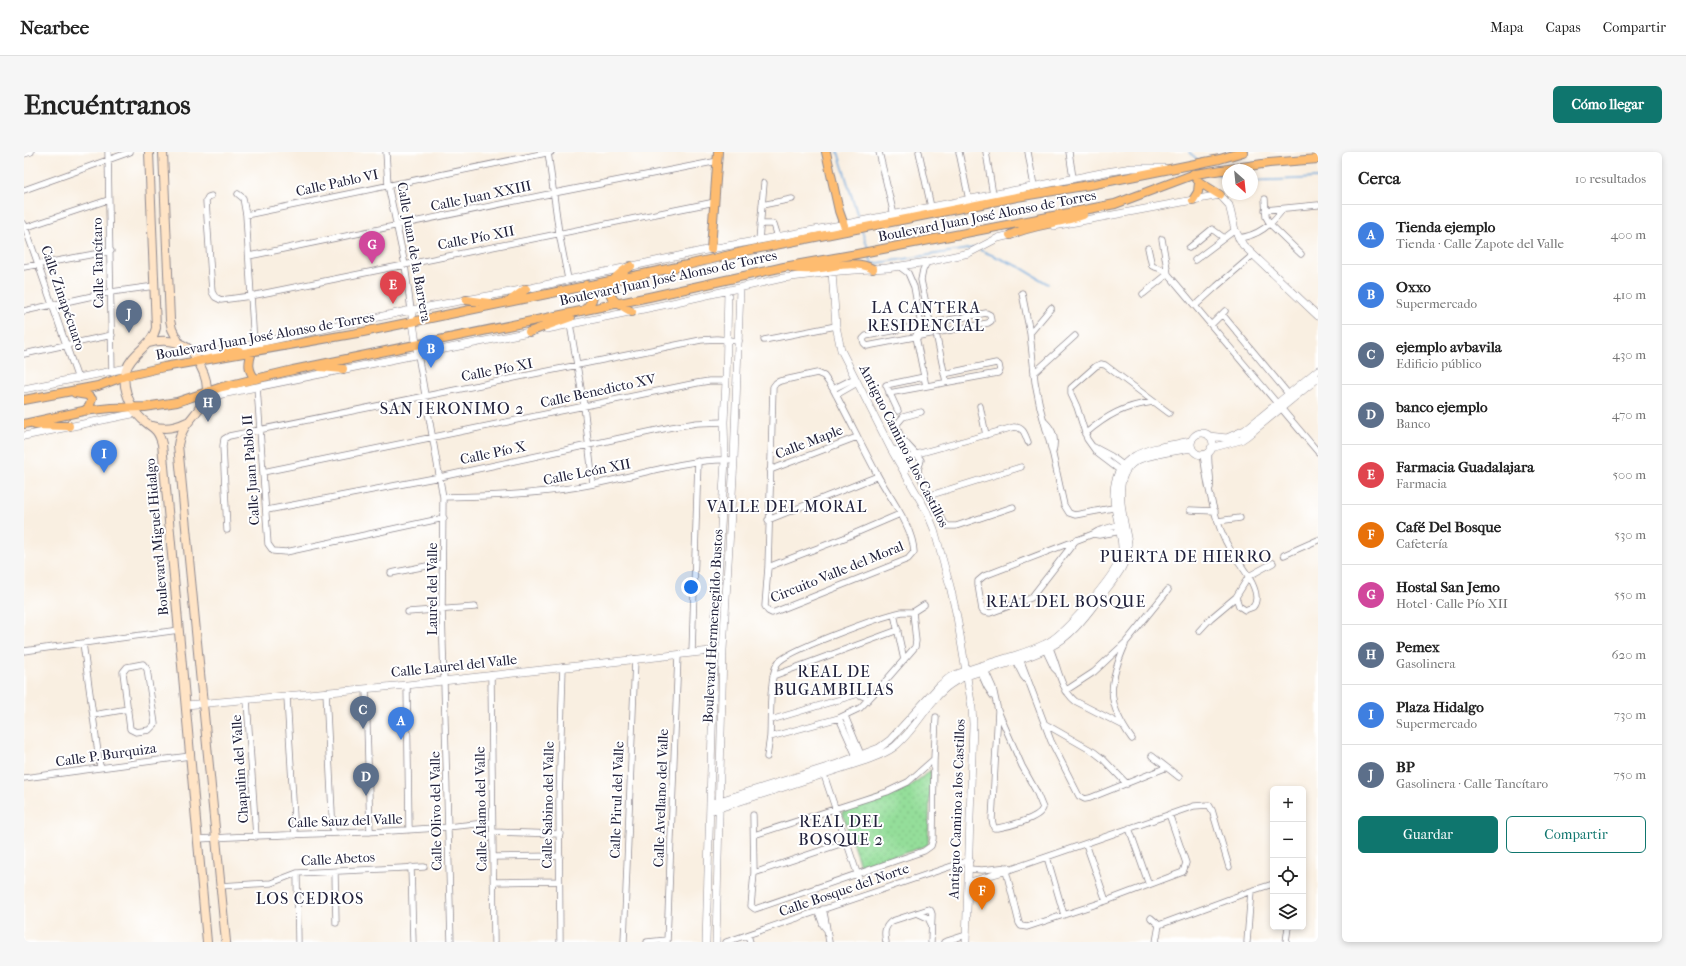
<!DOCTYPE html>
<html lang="es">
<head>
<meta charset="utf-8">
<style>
  :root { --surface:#fff; --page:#f6f6f6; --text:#222; --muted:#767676; --line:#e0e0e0; --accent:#0f766e }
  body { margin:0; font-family:"IM FELL French Canon",serif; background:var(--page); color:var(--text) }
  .controls { position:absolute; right:12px; bottom:12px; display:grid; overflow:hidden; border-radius:6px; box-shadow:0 2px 6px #0003 }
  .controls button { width:36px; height:36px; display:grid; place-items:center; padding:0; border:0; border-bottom:1px solid var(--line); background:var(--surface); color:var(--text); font:20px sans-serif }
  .compass { position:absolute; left:1198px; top:12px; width:36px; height:36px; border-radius:50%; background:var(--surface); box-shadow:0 2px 6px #0003; rotate:153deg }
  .you { position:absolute; left:667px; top:435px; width:14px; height:14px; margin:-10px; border:3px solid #fff; border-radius:50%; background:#1a73e8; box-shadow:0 0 0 6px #1a73e833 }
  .badge { display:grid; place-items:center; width:26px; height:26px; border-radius:50%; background:var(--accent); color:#fff; font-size:13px; font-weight:700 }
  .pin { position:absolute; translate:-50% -33px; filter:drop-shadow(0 1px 2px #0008) }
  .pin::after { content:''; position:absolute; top:21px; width:14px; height:12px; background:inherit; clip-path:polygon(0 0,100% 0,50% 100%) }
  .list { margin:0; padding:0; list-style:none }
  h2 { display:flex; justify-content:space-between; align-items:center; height:52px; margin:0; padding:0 16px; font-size:17px }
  h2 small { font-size:13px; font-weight:400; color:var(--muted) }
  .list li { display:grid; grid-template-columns:26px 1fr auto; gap:12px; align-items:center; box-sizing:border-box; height:60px; padding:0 16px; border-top:1px solid var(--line) }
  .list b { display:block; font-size:15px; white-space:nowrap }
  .list p { margin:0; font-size:13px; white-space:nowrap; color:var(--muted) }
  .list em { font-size:13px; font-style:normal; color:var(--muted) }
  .actions { display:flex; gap:8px; padding:12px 16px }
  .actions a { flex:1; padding:9px 0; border:1px solid var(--accent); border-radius:6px; text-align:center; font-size:14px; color:var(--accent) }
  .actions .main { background:var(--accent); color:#fff }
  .icon { flex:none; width:22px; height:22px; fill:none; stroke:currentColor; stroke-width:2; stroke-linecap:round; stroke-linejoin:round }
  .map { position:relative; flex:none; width:1294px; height:790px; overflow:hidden; border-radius:6px }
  header { display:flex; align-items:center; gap:24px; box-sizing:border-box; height:56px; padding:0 20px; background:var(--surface); border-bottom:1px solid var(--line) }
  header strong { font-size:19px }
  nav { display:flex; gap:22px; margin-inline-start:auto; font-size:14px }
  .intro { display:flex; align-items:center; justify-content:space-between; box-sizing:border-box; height:96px; padding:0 24px }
  h1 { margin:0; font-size:28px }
  .button { padding:10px 18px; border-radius:6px; background:var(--accent); color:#fff; font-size:14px; font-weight:700 }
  main { display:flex; gap:24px; padding:0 24px }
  aside { flex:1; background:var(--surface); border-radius:6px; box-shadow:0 2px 6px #0003 }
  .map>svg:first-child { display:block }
</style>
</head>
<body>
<header>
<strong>Nearbee</strong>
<nav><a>Mapa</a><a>Capas</a><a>Compartir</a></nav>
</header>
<div class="intro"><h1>Encuéntranos</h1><a class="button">Cómo llegar</a></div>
<main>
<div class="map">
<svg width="1294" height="790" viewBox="0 0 1294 790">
  <defs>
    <pattern id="park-dots" width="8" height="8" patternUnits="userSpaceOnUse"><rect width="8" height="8" fill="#94de9a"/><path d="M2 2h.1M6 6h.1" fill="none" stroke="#7fbe86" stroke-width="1.8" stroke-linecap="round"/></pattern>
  </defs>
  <rect width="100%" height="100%" fill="#fff"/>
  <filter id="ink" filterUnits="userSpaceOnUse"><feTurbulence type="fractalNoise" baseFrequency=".025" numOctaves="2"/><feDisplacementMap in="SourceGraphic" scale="8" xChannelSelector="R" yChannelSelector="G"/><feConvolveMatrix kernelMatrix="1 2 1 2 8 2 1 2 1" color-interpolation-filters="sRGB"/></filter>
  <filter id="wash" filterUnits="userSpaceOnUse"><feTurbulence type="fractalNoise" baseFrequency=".012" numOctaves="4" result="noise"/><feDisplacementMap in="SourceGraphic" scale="16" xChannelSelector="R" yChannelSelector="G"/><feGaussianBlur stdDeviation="0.9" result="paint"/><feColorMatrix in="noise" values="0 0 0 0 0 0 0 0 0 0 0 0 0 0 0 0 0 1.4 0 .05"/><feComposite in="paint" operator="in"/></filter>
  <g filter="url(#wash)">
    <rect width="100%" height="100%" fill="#f9efe1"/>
    <path fill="url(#park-dots)" stroke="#5b806a" d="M907,618l-3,75 -67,23 -19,-56 67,-25z"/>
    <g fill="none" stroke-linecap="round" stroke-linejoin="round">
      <path stroke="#69a4da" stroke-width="1.5" d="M814,0l21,68
        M1165,0l9,8
        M1193,22l11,5
        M1228,29l66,-3
        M838,79l6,17
        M956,98l40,17 28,17
        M845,102l3,10 102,-16"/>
    </g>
  </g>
  <g filter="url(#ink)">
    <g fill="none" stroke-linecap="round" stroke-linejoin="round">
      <g stroke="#8e888e" stroke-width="7">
        <path id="minor" d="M84,0l4,221
          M362,0l2,33 17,80 6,45
          M524,0l11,81 9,46
          M855,0l15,63
          M895,0l12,55
          M935,0l10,48
          M962,0l7,43
          M1004,0l6,34
          M1045,0l4,26
          M0,2l7,-2
          M0,38l106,-38
          M214,42l5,4 3,17 8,129
          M187,44l-3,1 -2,4 6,91 3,5 6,3 30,-4 464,-94
          M1241,47l1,18 4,7 31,30
          M738,53l30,-6
          M1241,58l53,-5
          M222,63l305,-63
          M0,72l54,155
          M736,72h14l4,13
          M0,76l84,-28
          M1214,86c20,-2 33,-13 45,-29
          M735,88l5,-57
          M1124,96l4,18 9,3 7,5 150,178
          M1165,96l23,-19 12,9
          M225,104l305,-63 164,-32
          M1171,108l40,-30
          M903,110l-4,8 -2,10 8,38 7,15 10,49
          M0,115l87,-16
          M876,115l8,6 6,14 6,33 -4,17 10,49
          M998,141l8,40 5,49 5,25 13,48 11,50 5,8 6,2 43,-8
          M1119,142l25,-20 -6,-35
          M1171,154l22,-20 36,-31
          M0,159l87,-19 44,-6
          M962,161l4,2 1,6 -3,2 -121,23 -3,-3 -1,-4 3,-3z
          M1198,162l68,82
          M546,172l14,82 9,78
          M1187,173l14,-14
          M1006,181l21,-25
          M740,188l72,-14
          M0,202l88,-19
          M394,203l25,142 -1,111 9,334
          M793,221l7,3 9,13c15,28 29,57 44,85 12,23 36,52 37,78l-6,7 -136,54 -4,-2 -3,-5 3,-39 5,-180 3,-4 4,-2z
          M1010,221l41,-37
          M233,235l11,157 5,7 13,1 158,-34
          M809,237l22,-11
          M865,241l109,-20 2,-3 -1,-5 -3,-2 -52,11
          M812,243l21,-12
          M956,254l6,29
          M874,259l-12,-26 38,-8
          M897,260l-18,5 -6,7c1,15 16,25 24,36l-3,10 1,5 26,49 2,2h9l57,-19
          M1021,270c9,9 11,17 8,30
          M1061,282c22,-19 39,-28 68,-32
          M1070,295l17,9 16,12
          M867,297l7,1 9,17 -3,6
          M1185,300c-2,12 3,24 1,36
          M1179,302c4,30 12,71 28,97 8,12 34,42 22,56l-8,3 -6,-4 -3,-9 13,-21 24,-13
          M880,308l13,-6 97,-27c10,0 11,8 14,15
          M746,318l87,-33
          M239,320l434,-89 12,-2h17
          M1098,320l-25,-19 -10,-14 -10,-32 -6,-13v-6l25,-22 5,-2 4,1 64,48
          M907,343l90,-28
          M419,345c52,-1 100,-3 151,-13 46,-9 93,-26 140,-24
          M243,358l173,-33 232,-50 25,-4 27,-1
          M1166,358l25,1
          M744,368l110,-44
          M1194,369l22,-3
          M203,378l-4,-84 1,-7 5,-3 472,-96 16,-1 22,2
          M1069,382l6,1 23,-4
          M1052,388l-45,58 -41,15 -6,-1 -2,-2 -4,-25v-4l6,-5 109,-42 5,-3 23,-7
          M1260,403l34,-15
          M744,415l76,-29 56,-24
          M367,421l51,-10
          M384,460l67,-5
          M878,460h11l3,29 -1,6 -33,38 -22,23 -21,10 -69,19c1,-17 -1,-59 7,-73 7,-13 106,-48 125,-52z
          M889,460l11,-7
          M870,462l10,46
          M1175,479l12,-13 25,-21
          M59,491l17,124
          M1024,492c10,19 10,42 27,57l47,24
          M1101,493c-17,39 -19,58 7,94
          M1020,495l10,21 3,3
          M0,499l155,-21
          M668,501l6,-192
          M995,504l32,85 28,55 6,3 5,-1 75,-30
          M990,506l9,18 5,6
          M119,512l4,5 8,55 -6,6 -13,2 -6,-3 -7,-57 4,-5z
          M960,516l9,20 5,23 24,55 14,25 7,17c-4,11 -34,18 -45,20h-4l-2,-8 6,-109
          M955,517l8,18 6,9
          M467,523l3,267
          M749,524l125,-46
          M383,533l2,145
          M342,537l4,143
          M1041,539l29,-19 32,-30 42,-52
          M302,540l7,141
          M263,545l8,138
          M223,548l9,137
          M69,563l35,-6
          M821,564l17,41
          M815,566l19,42
          M747,568l87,-26 11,5
          M1021,572l49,28 9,7 24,25
          M1128,604l27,21
          M743,605l3,-20
          M799,620l38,113
          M0,626l166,-22
          M729,663l1,58 -3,33 4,3 169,-58 7,-5 2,-7 1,-80 2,-42
          M1105,676l20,57
          M469,680l67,2
          M730,683l133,-43 21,-10 26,-23
          M175,687c98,-7 196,-4 293,-17
          M1062,692l20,57
          M469,705l67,-1
          M1023,705l17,58
          M387,715l2,75
          M981,715l14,56 2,3 6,1 79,-26 77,-29 3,-9 -17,-49
          M945,717l13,1 26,-3
          M311,720l1,51
          M273,721l1,69
          M730,721l92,-31
          M470,730l65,-1
          M944,730l38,-11 188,-65 15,-1 3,5 17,57
          M196,734l51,-3 26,-10 127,-6
          M799,757c3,11 4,22 6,33
          M794,759l5,14 3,4
          M893,761l11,5 3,6
          M1127,766l8,7
          M1135,773l92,-34 22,-7
          M724,783l2,7
          M536,790l-1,-141 4,-134
          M600,790l11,-283
          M623,790l20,-2
          M643,790l11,-287
          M702,790l244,-82
          M862,790c-2,-9 -2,-15 6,-21l37,-12 2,2 1,3 -1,28
          M920,790l22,-7
          M1132,790l3,-17
          M1223,790l4,-51
          M1262,790l2,-15"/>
      </g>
      <g stroke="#8e888e" stroke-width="8">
        <path id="tertiary" d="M1030,74l166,-31 9,10 6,25 8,15 75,71
          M808,120l4,54 5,24 50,99 36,63 7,17 16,57 7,31 15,91 1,16 -7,218
          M387,158l7,45
          M523,177l116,-24 120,-27 57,-7 47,-3 40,-6 42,-9 29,-15 17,-4
          M168,200l15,1 47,-9 157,-34 115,-21 185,-40 135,-25 260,-52 26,-4h32
          M0,237l103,-21
          M180,250l18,-8 312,-63
          M1167 292a11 11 0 1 1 22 0a11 11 0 1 1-22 0Z
          M0,284l113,-23
          M1185,284l18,2 18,-8 73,-60
          M1187,296l30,-8 6,-4 71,-58
          M162,553l221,-20 312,-35
          M686,652l127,-40 42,-16 11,-8 49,-54 11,-9c30,-14 64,-18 95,-33 19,-8 63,-61 73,-80 6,-11 4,-20 2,-32 -2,-13 -7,-26 -6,-39 1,-44 44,-45 77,-52
          M686,659l154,-50c10,-4 21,-7 30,-14 22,-17 34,-47 57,-63 8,-6 18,-9 28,-12 22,-7 52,-14 71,-25 24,-12 39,-36 55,-56 11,-14 24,-29 23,-48 -4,-25 -20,-71 12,-84 16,-6 35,-8 52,-11
          M682,790l9,-315 10,-167 -1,-38 2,-41 2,-91
          M692,790l7,-292 11,-190 6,-172"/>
      </g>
      <g stroke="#8e888e" stroke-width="10">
        <path id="secondary" d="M125,0l7,176c-4,18 -24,24 -30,42 -5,14 3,33 11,44 11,14 20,10 25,30l45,498
          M139,0l7,168 2,9 7,14
          M125,191c13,-4 30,-3 41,7 7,7 10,15 14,24 13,34 -22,41 -26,71l48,497
          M129,274c12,4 24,1 34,-4"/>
      </g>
      <g stroke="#8e888e" stroke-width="10">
        <path id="primary" d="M802,0l13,59 5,14
          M1169,22l6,8 21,13
          M1169,48l5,-8 1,-10
          M986,83c23,-11 49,-11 73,-20
          M687,97l7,-97
          M607,114c-11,6 -28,19 -18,33 4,5 13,9 19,13
          M768,116c7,1 13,2 19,1 20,-1 43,-10 62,0
          M442,148l23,3
          M487,148l15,-11
          M560,158c9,-8 14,-18 2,-25
          M505,180l42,-15
          M199,198l16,1
          M228,200c-4,11 -4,18 3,27
          M296,215l23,2
          M51,241l12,2 5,4 -3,8 -5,4
          M0,248l74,-14 27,-10 39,-9 199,-35 324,-67 68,-16 262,-52 78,-13 125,-25 23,-7
          M0,272l59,-13 28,-3 34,-1 32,-5 45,-15 71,-17 356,-73 135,-30 73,-13 258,-50 80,-30 74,-11 49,-4
          M11,273l34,1"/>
      </g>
      <use href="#minor" stroke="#fff" stroke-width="5.5"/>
      <use href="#tertiary" stroke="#fff" stroke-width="7"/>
      <use href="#secondary" stroke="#ffe4c6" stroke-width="8"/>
      <use href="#primary" stroke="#febc70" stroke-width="8"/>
    </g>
  </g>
  <g text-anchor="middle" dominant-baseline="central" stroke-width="4" stroke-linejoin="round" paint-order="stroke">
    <g font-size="14" fill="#22223b" stroke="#fff">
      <text transform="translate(313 31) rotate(-12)">Calle Pablo VI</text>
      <text transform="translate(457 44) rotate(-12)">Calle Juan XXIII</text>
      <text transform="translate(963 64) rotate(-11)">Boulevard Juan José Alonso de Torres</text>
      <text transform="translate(452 86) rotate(-11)">Calle Pío XII</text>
      <text transform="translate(390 100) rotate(80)">Calle Juan de la Barrera</text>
      <text transform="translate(74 111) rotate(-91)">Calle Tancítaro</text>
      <text transform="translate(644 126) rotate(-12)">Boulevard Juan José Alonso de Torres</text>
      <text transform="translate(39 146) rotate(71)">Calle Zinapécuaro</text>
      <text transform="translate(241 184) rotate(-10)">Boulevard Juan José Alonso de Torres</text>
      <text transform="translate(473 218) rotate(-11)">Calle Pío XI</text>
      <text transform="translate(574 239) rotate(-12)">Calle Benedicto XV</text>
      <text transform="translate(785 290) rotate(-21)">Calle Maple</text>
      <text transform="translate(880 294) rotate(63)">Antiguo Camino a los Castillos</text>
      <text transform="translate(469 301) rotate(-12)">Calle Pío X</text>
      <text transform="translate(227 318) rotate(-94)">Calle Juan Pablo II</text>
      <text transform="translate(563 320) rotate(-11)">Calle León XII</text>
      <text transform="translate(133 385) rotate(-95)">Boulevard Miguel Hidalgo</text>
      <text transform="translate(813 420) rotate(-22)">Circuito Valle del Moral</text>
      <text transform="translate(408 437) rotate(-90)">Laurel del Valle</text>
      <text transform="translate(689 474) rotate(-87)">Boulevard Hermenegildo Bustos</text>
      <text transform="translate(430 514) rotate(-6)">Calle Laurel del Valle</text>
      <text transform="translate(82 603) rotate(-8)">Calle P. Burquiza</text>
      <text transform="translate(216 617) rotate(-94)">Chapulin del Valle</text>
      <text transform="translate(637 646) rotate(-88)">Calle Avellano del Valle</text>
      <text transform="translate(593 648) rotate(-88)">Calle Pirul del Valle</text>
      <text transform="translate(524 653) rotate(-89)">Calle Sabino del Valle</text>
      <text transform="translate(457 657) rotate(-91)">Calle Álamo del Valle</text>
      <text transform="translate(933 657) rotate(-88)">Antiguo Camino a los Castillos</text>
      <text transform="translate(412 659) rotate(-91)">Calle Olivo del Valle</text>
      <text transform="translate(321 669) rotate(-2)">Calle Sauz del Valle</text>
      <text transform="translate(314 707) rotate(-3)">Calle Abetos</text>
      <text transform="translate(820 738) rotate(-19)">Calle Bosque del Norte</text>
    </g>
    <g font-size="16" letter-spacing="1" fill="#22223b" stroke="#fff">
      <text x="902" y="155">LA CANTERA<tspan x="902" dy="18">RESIDENCIAL</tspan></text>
      <text x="428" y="256">SAN JERONIMO 2</text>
      <text x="763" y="354">VALLE DEL MORAL</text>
      <text x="1162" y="404">PUERTA DE HIERRO</text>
      <text x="1042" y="449">REAL DEL BOSQUE</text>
      <text x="810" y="519">REAL DE<tspan x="810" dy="18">BUGAMBILIAS</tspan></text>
      <text x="817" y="669">REAL DEL<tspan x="817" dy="18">BOSQUE 2</tspan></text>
      <text x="286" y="746">LOS CEDROS</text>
    </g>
  </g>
</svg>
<div class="controls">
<button>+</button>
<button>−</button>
<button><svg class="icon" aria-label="locate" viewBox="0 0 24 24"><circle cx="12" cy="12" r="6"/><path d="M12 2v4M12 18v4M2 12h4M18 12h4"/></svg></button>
<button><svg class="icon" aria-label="layers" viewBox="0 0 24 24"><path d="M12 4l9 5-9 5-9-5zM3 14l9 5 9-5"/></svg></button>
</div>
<svg class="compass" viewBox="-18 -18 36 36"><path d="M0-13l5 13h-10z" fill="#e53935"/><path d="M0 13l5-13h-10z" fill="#767676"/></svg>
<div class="you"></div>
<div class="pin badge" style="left:377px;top:588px;background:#3f7fe0">A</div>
<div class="pin badge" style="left:407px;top:216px;background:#3f7fe0">B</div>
<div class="pin badge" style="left:339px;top:577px;background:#5c6f8a">C</div>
<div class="pin badge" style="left:342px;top:644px;background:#5c6f8a">D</div>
<div class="pin badge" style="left:369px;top:152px;background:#e0444e">E</div>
<div class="pin badge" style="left:958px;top:758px;background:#e8710a">F</div>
<div class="pin badge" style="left:348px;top:112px;background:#d1479c">G</div>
<div class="pin badge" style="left:184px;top:270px;background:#5c6f8a">H</div>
<div class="pin badge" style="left:80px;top:321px;background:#3f7fe0">I</div>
<div class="pin badge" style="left:105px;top:181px;background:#5c6f8a">J</div>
</div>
<aside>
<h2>Cerca<small>10 resultados</small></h2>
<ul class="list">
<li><span class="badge" style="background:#3f7fe0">A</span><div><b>Tienda ejemplo</b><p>Tienda · Calle Zapote del Valle</p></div><em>400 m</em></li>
<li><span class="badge" style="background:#3f7fe0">B</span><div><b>Oxxo</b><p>Supermercado</p></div><em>410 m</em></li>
<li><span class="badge" style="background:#5c6f8a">C</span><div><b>ejemplo avbavila</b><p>Edificio público</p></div><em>430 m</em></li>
<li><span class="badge" style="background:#5c6f8a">D</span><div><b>banco ejemplo</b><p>Banco</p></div><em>470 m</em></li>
<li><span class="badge" style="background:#e0444e">E</span><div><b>Farmacia Guadalajara</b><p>Farmacia</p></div><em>500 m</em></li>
<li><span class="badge" style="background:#e8710a">F</span><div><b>Café Del Bosque</b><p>Cafetería</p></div><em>530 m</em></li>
<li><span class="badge" style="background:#d1479c">G</span><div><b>Hostal San Jemo</b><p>Hotel · Calle Pío XII</p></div><em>550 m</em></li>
<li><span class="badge" style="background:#5c6f8a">H</span><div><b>Pemex</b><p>Gasolinera</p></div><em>620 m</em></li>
<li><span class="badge" style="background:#3f7fe0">I</span><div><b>Plaza Hidalgo</b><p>Supermercado</p></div><em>730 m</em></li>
<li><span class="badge" style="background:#5c6f8a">J</span><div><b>BP</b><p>Gasolinera · Calle Tancítaro</p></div><em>750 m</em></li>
</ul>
<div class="actions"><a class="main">Guardar</a><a>Compartir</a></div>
</aside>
</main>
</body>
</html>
